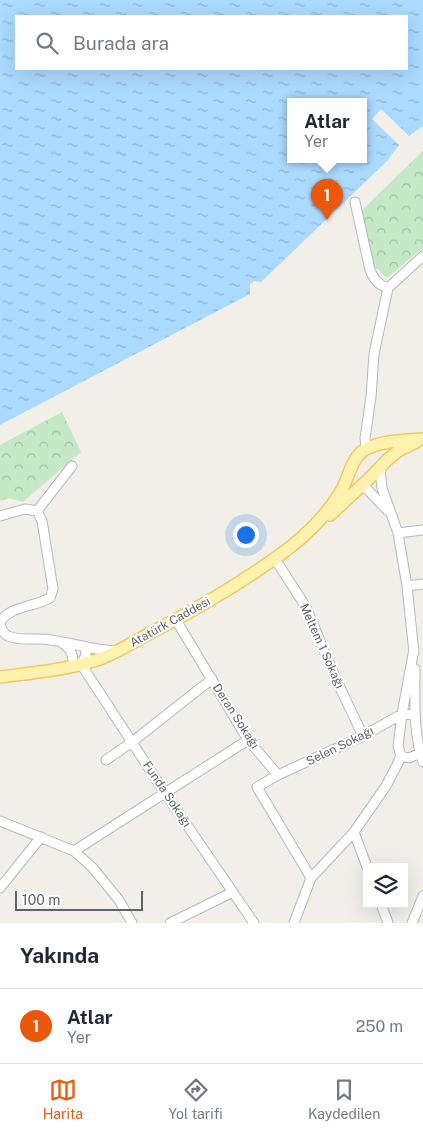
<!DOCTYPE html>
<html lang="tr">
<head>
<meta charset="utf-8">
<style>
  :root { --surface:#fff; --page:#f2f2f3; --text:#1f2937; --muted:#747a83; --line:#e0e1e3; --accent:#ea580c }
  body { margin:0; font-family:"Public Sans",sans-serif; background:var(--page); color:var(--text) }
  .controls { position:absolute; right:15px; bottom:15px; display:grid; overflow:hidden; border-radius:0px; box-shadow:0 5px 20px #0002 }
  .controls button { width:45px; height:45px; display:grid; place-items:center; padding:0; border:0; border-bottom:1px solid var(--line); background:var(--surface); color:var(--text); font:25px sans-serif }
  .scale { position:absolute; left:15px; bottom:12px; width:128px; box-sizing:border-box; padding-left:5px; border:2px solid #5f6368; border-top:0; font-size:14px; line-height:18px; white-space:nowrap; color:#5f6368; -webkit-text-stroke:4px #fff; paint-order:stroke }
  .you { position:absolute; left:245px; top:534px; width:18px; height:18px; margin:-12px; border:4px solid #fff; border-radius:50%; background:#1a73e8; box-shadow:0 0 0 8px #1a73e833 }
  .badge { display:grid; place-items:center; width:32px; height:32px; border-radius:50%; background:var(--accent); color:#fff; font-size:16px; font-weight:700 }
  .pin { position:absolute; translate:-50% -41px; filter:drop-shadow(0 1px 2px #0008) }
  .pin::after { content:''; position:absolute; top:26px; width:18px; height:15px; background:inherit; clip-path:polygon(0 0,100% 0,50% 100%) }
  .popup { position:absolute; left:287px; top:98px; width:80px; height:65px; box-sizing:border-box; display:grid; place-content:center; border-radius:0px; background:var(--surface); filter:drop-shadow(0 1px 4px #0005); font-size:16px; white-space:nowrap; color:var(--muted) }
  .popup b { font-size:19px; color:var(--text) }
  .popup::after { content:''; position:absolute; left:50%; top:100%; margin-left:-10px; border:10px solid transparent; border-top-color:var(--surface) }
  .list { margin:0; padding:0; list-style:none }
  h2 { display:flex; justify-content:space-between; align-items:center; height:65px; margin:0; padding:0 20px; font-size:21px }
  h2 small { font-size:16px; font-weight:400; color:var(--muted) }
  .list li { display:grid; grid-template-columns:32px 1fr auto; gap:15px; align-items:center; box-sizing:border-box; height:75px; padding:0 20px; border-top:1px solid var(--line) }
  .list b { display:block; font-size:19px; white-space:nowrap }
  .list p { margin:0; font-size:16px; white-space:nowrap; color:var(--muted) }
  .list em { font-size:16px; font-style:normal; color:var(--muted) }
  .icon { flex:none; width:28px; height:28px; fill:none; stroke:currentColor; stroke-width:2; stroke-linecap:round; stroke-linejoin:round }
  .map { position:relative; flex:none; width:423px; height:923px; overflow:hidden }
  .search { position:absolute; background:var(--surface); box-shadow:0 5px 20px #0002; left:15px; right:15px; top:15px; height:55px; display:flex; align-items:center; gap:12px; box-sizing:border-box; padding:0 18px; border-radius:0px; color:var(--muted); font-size:19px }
  .sheet { height:140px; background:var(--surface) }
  nav { display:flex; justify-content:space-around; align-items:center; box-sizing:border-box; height:70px; border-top:1px solid var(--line); background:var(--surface); font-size:14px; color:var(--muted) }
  nav a { display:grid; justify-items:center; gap:2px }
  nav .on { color:var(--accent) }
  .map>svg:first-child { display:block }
</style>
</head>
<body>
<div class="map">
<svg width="423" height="923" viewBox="0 0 423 923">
  <defs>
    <pattern id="park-crowns" width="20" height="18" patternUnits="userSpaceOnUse" patternTransform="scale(1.25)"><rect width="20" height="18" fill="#c5e8c5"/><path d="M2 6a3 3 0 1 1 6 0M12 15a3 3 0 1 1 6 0" fill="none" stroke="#a3c0a4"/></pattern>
    <pattern id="water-ripples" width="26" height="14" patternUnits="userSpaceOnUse" patternTransform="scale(1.25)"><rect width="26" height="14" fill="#aadaff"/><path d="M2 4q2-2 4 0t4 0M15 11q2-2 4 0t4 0" fill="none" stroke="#8eb4d2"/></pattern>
  </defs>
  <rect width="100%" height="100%" fill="#f1efe8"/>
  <path fill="url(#park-crowns)" d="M423,151v97l-36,30 -8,-8 -10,-4 -11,-52z
    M62,412l19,40 -58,50 -15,-4 -8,3v-56z"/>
  <path fill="url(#water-ripples)" fill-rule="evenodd" d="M0,0h423v126l-14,10 -28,-27 -9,10 27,26 -12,16 -126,121 -7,-1 -4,3v10l-250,131zM16,16h391v53h-391zM291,101h72v58h-72z"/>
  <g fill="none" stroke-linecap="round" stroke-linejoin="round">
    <g stroke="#b5b8bc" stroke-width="11">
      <path id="minor" d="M355,202l15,68c4,9 8,15 18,18
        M388,288l35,-32
        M366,449l-1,-11 6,-41 3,-43 14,-66
        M380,468l2,20 16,45 9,53 7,67
        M363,485l25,26
        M37,511l35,-45
        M0,516l25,-7 12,2
        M398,533l25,-3
        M275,559l31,48 29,70 28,59
        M407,586l16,-2
        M176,620l72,120 30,35 -21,12 54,91
        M0,622c10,-16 34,-15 50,-24l3,-9 -11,-68 -5,-10
        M0,624c1,5 3,9 8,12 14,6 29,1 43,4 22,3 42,10 64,11
        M62,643c9,5 11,13 12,23
        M85,648l1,8 -5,8 84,129 89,130
        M415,669c0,30 -2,64 8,93
        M401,756l8,2 11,-5
        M106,760l26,-18 80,-63
        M278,775l85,-39 39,-22 13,1
        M0,821l74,30 18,16 27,33 13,23
        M354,832l13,35
        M74,851l174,-111
        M0,888l41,-51
        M381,904l7,19
        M170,923l63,-31
        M294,923l17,-45 43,-46 32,-46 12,-23 3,-7 -3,-10 4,-32 12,-65
        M412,923l11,-27"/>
    </g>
    <g stroke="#f2c960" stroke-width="14">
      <path id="major" d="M330,515l43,-40 14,-15 11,-9 18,-9
        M0,677c32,-4 65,-7 97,-17 20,-7 38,-19 57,-29 41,-21 82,-45 120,-72 25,-17 50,-40 66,-66 9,-14 10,-33 24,-43 15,-9 42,-10 59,-11"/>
    </g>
    <use href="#minor" stroke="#fff" stroke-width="9"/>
    <use href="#major" stroke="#fff2af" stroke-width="11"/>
  </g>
  <g text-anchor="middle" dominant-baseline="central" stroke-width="4" stroke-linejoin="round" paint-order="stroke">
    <g font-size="12" fill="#5f6368" stroke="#fff">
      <text transform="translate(170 622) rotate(-29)">Atatürk Caddesi</text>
      <text transform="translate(322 646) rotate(66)">Meltem 1 Sokağı</text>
      <text transform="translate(236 716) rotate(57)">Deran Sokağı</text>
      <text transform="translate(340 746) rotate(-26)">Selen Sokağı</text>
      <text transform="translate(167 794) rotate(56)">Funda Sokağı</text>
    </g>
  </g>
</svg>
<div class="controls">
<button><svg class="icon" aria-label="layers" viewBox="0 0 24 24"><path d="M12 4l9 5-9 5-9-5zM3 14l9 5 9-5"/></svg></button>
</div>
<div class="scale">100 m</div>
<div class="you"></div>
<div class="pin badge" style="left:327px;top:220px">1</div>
<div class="popup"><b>Atlar</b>Yer</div>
<div class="search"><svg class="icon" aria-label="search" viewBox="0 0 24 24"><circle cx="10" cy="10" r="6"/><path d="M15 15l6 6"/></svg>Burada ara</div>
</div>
<section class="sheet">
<h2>Yakında<small></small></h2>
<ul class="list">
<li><span class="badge">1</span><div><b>Atlar</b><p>Yer</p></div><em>250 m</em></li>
</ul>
</section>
<nav>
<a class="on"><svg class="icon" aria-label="map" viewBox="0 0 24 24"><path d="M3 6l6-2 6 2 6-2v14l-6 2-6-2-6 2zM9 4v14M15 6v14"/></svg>Harita</a>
<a><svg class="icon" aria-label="directions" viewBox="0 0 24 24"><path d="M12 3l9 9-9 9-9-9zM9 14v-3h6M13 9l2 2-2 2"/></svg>Yol tarifi</a>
<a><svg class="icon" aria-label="saved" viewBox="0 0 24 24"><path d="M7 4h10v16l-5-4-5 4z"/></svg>Kaydedilen</a>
</nav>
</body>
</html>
